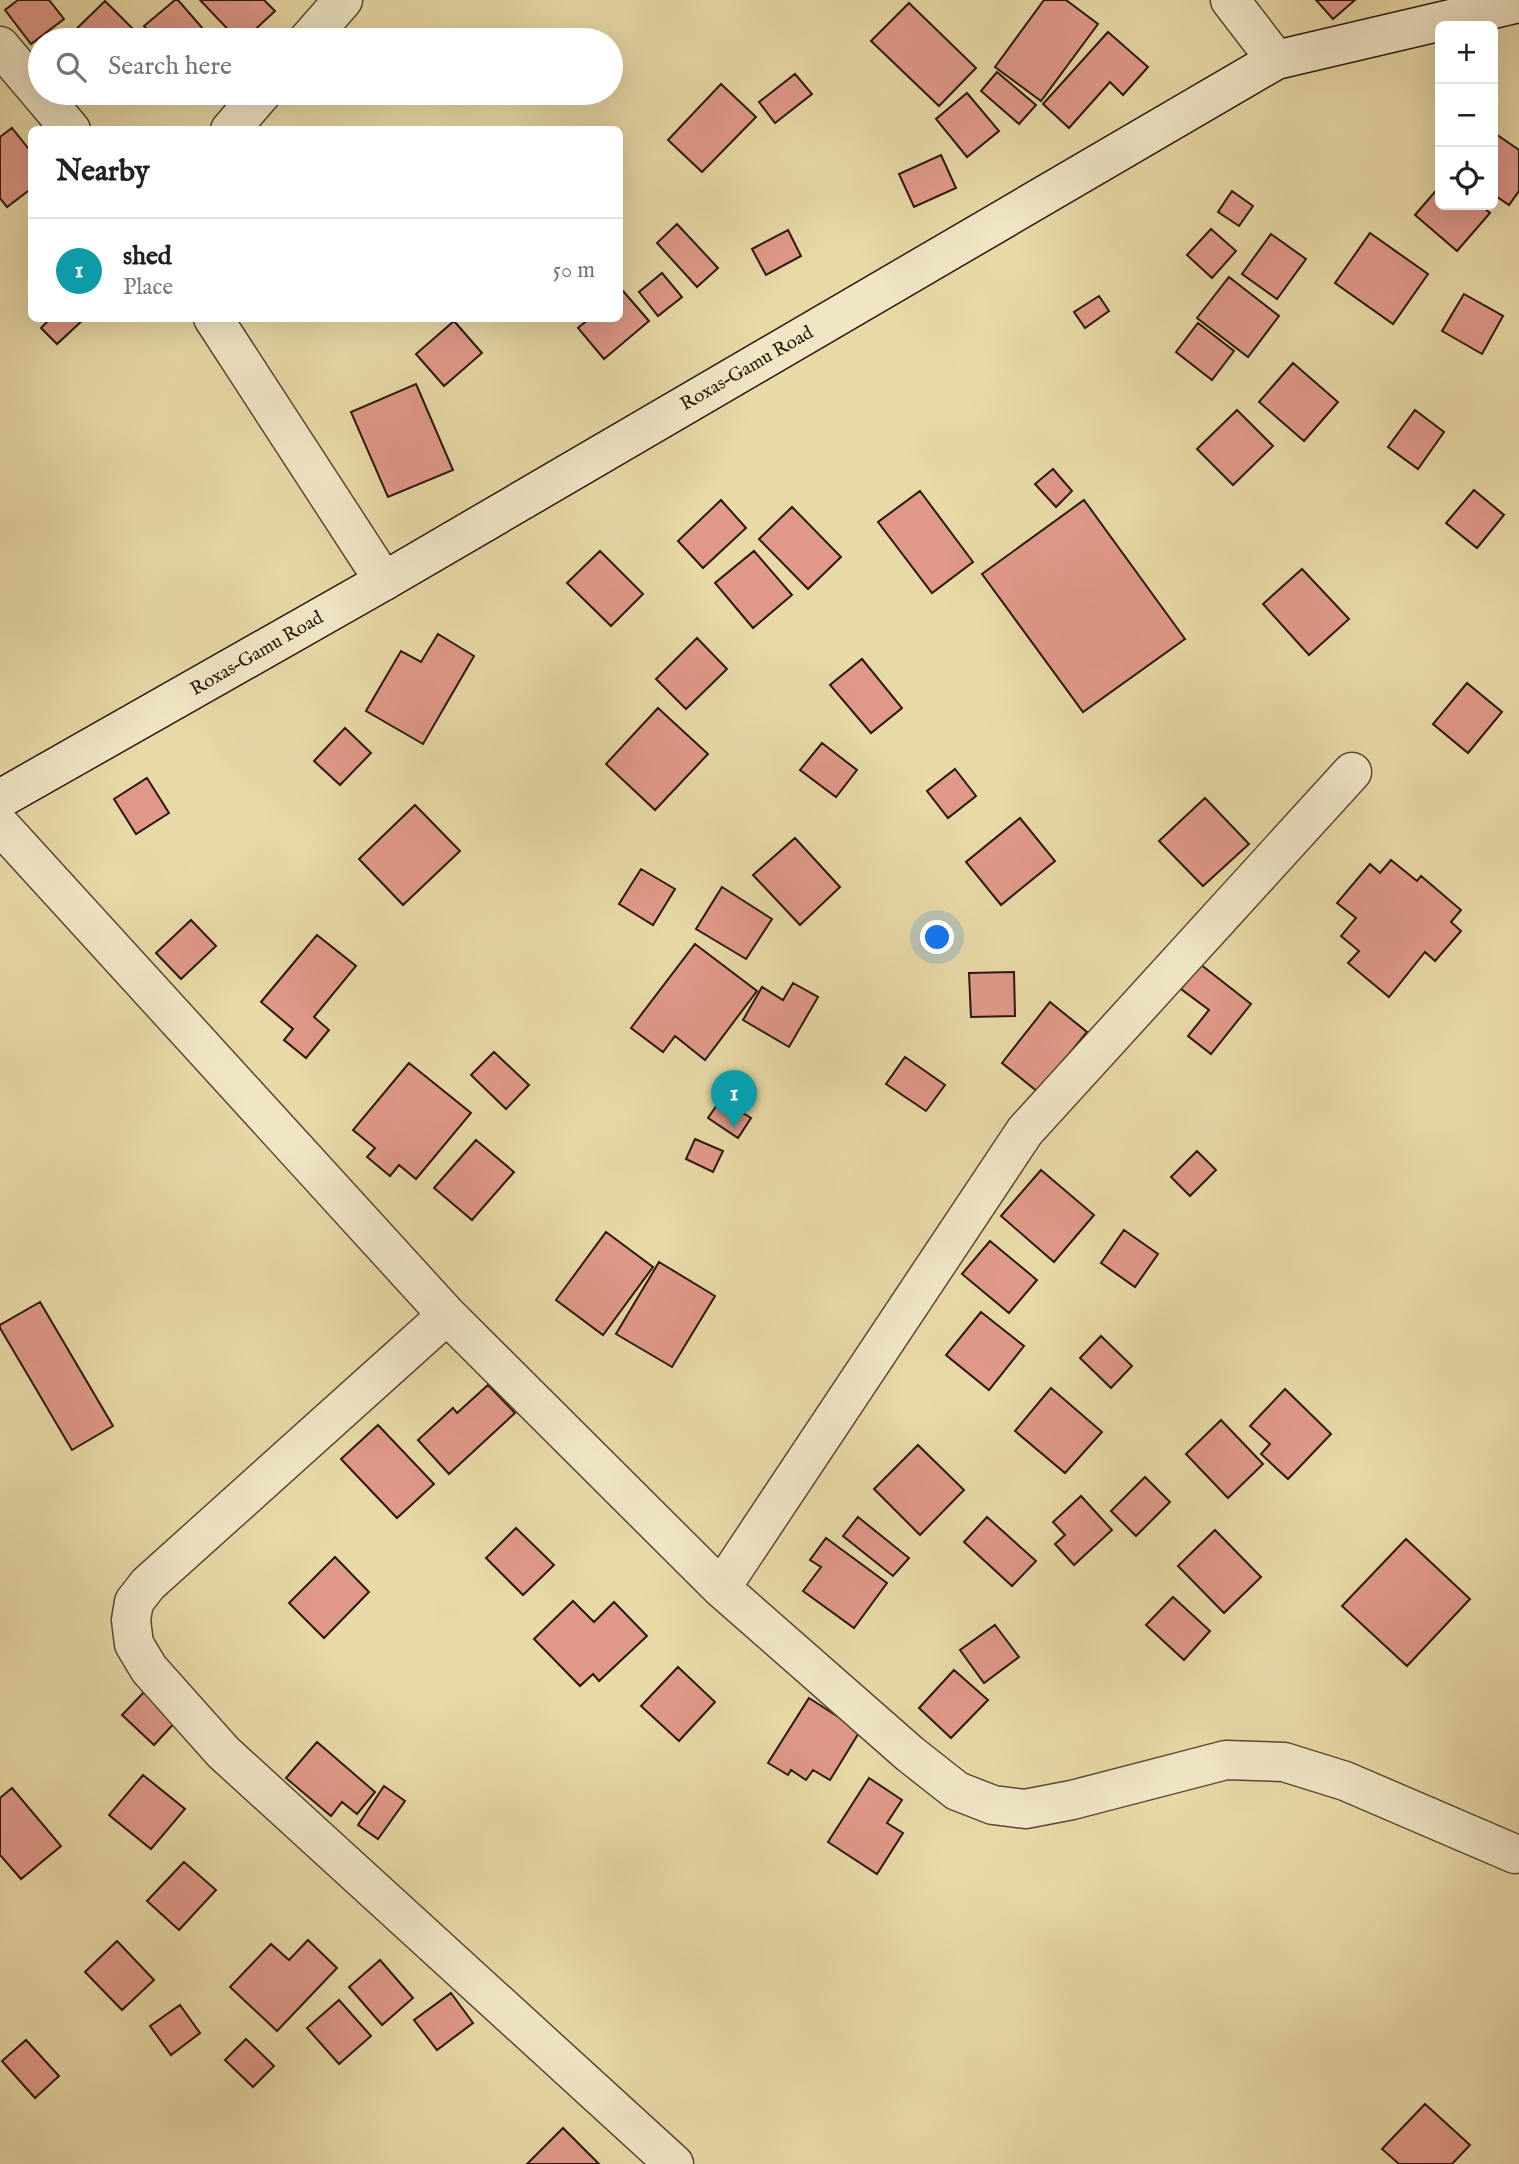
<!DOCTYPE html>
<html lang="en">
<head>
<meta charset="utf-8">
<style>
  :root { --surface:#fff; --page:#f2f2f2; --text:#202124; --muted:#757577; --line:#e0e0e0; --accent:#8f2418 }
  body { margin:0; font-family:"IM FELL English",serif; background:var(--page); color:var(--text) }
  .controls { position:absolute; right:21px; top:21px; display:grid; overflow:hidden; border-radius:10px; box-shadow:0 7px 28px #0002 }
  .controls button { width:63px; height:63px; display:grid; place-items:center; padding:0; border:0; border-bottom:2px solid var(--line); background:var(--surface); color:var(--text); font:35px sans-serif }
  .you { position:absolute; left:938px; top:938px; width:24px; height:24px; margin:-18px; border:5px solid #fff; border-radius:50%; background:#1a73e8; box-shadow:0 0 0 10px #1a73e833 }
  .badge { display:grid; place-items:center; width:46px; height:46px; border-radius:50%; background:var(--accent); color:#fff; font-size:23px; font-weight:700 }
  .pin { position:absolute; translate:-50% -58px; filter:drop-shadow(0 2px 4px #0008) }
  .pin::after { content:''; position:absolute; top:37px; width:24px; height:21px; background:inherit; clip-path:polygon(0 0,100% 0,50% 100%) }
  .list { margin:0; padding:0; list-style:none }
  h2 { display:flex; justify-content:space-between; align-items:center; height:91px; margin:0; padding:0 28px; font-size:30px }
  h2 small { font-size:23px; font-weight:400; color:var(--muted) }
  .list li { display:grid; grid-template-columns:46px 1fr auto; gap:21px; align-items:center; box-sizing:border-box; height:105px; padding:0 28px; border-top:2px solid var(--line) }
  .list b { display:block; font-size:26px; white-space:nowrap }
  .list p { margin:0; font-size:23px; white-space:nowrap; color:var(--muted) }
  .list em { font-size:23px; font-style:normal; color:var(--muted) }
  .icon { flex:none; width:38px; height:38px; fill:none; stroke:currentColor; stroke-width:2; stroke-linecap:round; stroke-linejoin:round }
  .map { position:relative; flex:none; width:1519px; height:2164px; overflow:hidden }
  .search { position:absolute; background:var(--surface); box-shadow:0 7px 28px #0002; left:28px; top:28px; width:595px; height:77px; display:flex; align-items:center; gap:18px; box-sizing:border-box; padding:0 24px; border-radius:38px; color:var(--muted); font-size:26px }
  .panel { position:absolute; background:var(--surface); box-shadow:0 7px 28px #0002; left:28px; top:126px; width:595px; height:196px; border-radius:10px }
  .map>svg:first-child { display:block }
</style>
</head>
<body>
<div class="map">
<svg width="1519" height="2164" viewBox="0 0 1519 2164">
  <rect width="100%" height="100%" fill="#e8d9a7"/>
  <filter id="stains"><feTurbulence type="fractalNoise" baseFrequency=".00286" numOctaves="4"/><feColorMatrix values="0 0 0 0 .2 0 0 0 0 .09 0 0 0 0 .02 0 0 0 .5 -.17"/></filter>
  <radialGradient id="worn" r=".72"><stop offset=".6" stop-color="#630" stop-opacity="0"/><stop offset="1" stop-color="#630" stop-opacity=".3"/></radialGradient>
  <path fill="#e09989" stroke="#29180c" stroke-width="2" d="M18,0h31l15,19 -33,25 -26,-34z
    M175,0h3l33,38 -3,2h-51l-13,-14z
    M200,0h64l11,11 -31,29h-6z
    M1044,0h22l32,24 -57,77 -46,-34z
    M1316,0h39l-22,19z
    M105,1l39,39h-79z
    M909,3l67,65 -37,38 -68,-65z
    M1108,32l40,35 -25,28 -13,-13 -41,46 -26,-24z
    M997,72l39,33 -17,19 -38,-33z
    M795,74l17,20 -37,29 -16,-21z
    M721,84l35,33 -54,55 -34,-32z
    M967,93l32,38 -32,26 -31,-38z
    M12,128l20,25v35l-25,19 -7,-9v-61z
    M1493,132l26,18v41l-10,14 -16,-11z
    M941,155l15,33 -42,19 -15,-33z
    M1440,186v19h40l10,8 -33,38 -42,-36z
    M1232,191l21,15 -14,20 -21,-14z
    M677,224l41,44 -21,19 -40,-44z
    M1211,229l25,22 -24,27 -25,-23z
    M788,230l13,26 -35,19 -14,-26z
    M1370,233l58,41 -35,50 -58,-41z
    M1271,234l35,25 -29,40 -35,-25z
    M662,273l20,24 -24,19 -19,-24z
    M1229,277l50,39 -31,41 -51,-39z
    M623,291l26,30 -45,38 -26,-31 12,-10h30v-24z
    M1464,294l39,22 -21,38 -40,-23z
    M1099,296l10,15 -24,17 -11,-16z
    M45,318h40l-28,26 -16,-16 7,-7z
    M454,321l28,32 -38,33 -28,-32z
    M1198,323l36,28 -22,29 -36,-28z
    M1293,363l45,39 -34,39 -45,-39z
    M416,384l37,86 -65,27 -37,-85z
    M1237,410l36,36 -40,39 -36,-36z
    M1415,410l29,22 -26,37 -30,-22z
    M1053,469l19,22 -16,16 -21,-23z
    M1474,490l30,25 -27,33 -31,-25z
    M920,491l53,71 -41,31 -54,-71z
    M721,500l25,28 -43,40 -25,-27z
    M1084,500l101,139 -102,73 -101,-138z
    M792,507l49,50 -33,32 -49,-50z
    M600,551l43,43 -32,32 -44,-43z
    M754,551l38,44 -39,33 -38,-45z
    M1302,569l47,50 -40,36 -46,-51z
    M438,634l36,22 -51,88 -57,-33 35,-60 20,11z
    M697,638l30,31 -41,40 -30,-30z
    M862,659l40,49 -31,25 -41,-48z
    M1467,683l35,29 -34,41 -35,-29z
    M658,708l50,46 -53,56 -49,-46z
    M345,728l26,25 -31,32 -26,-24z
    M822,743l35,27 -21,27 -36,-27z
    M955,769l21,27 -28,22 -21,-27z
    M147,778l22,35 -33,21 -22,-35z
    M1205,798l44,46 -46,42 -44,-45z
    M415,805l45,46 -57,54 -44,-46z
    M1020,818l35,43 -54,44 -35,-43z
    M795,838l45,49 -40,38 -47,-50z
    M1391,860l26,21 4,-5 40,34 -10,12 10,9 -26,30 -10,-9 -36,45 -41,-34 11,-12 -18,-15 15,-18 -19,-15 33,-39 10,9z
    M641,869l34,20 -22,36 -34,-21z
    M722,887l50,32 -26,40 -50,-30z
    M191,920l25,26 -35,33 -25,-26z
    M317,935l39,31 -42,51 15,13 -23,28 -22,-18 9,-11 -32,-27z
    M695,944l62,47 -52,69 -30,-24 -12,16 -32,-24z
    M1200,964l51,40 -40,50 -23,-18 21,-26 -28,-21z
    M1014,972l1,44 -44,1 -2,-44z
    M793,983l25,14 -29,50 -46,-27 19,-33 21,13z
    M1050,1002l37,30 -49,60 -36,-29z
    M494,1052l35,33 -23,24 -35,-34z
    M905,1057l40,28 -19,26 -40,-27z
    M409,1063l62,50 -55,66 -17,-14 -9,11 -23,-19 8,-9 -22,-18z
    M721,1099l30,19 -13,20 -30,-20z
    M695,1139l28,12 -10,21 -27,-13z
    M476,1140l38,32 -42,48 -38,-32z
    M1197,1151l19,19 -26,26 -19,-19z
    M1041,1170l53,45 -40,47 -53,-46z
    M1124,1230l34,24 -23,33 -34,-24z
    M606,1232l47,35 -50,68 -47,-35z
    M990,1241l47,39 -28,33 -47,-39z
    M659,1262l56,34 -43,71 -56,-33z
    M40,1302l73,124 -41,24 -72,-122v-3z
    M981,1312l43,34 -35,44 -43,-35z
    M1101,1336l31,30 -21,22 -31,-30z
    M488,1385l27,28 -66,61 -31,-34 35,-32 4,5z
    M1051,1388l51,44 -37,41 -50,-42z
    M1285,1389l46,45 -43,45 -27,-25 9,-10 -20,-18z
    M1221,1420l42,44 -35,34 -42,-44z
    M378,1425l56,59 -37,34 -56,-59z
    M918,1445l46,45 -44,45 -46,-46z
    M1145,1477l25,25 -34,34 -25,-25z
    M1081,1496l31,34 -38,35 -19,-21 10,-9 -12,-13z
    M858,1517l51,41 -16,18 -50,-40z
    M987,1517l49,44 -24,25 -48,-44z
    M516,1528l38,37 -31,30 -37,-37z
    M1215,1530l46,47 -37,36 -46,-47z
    M826,1538l61,45 -33,45 -51,-37 18,-24 -11,-7z
    M1406,1539l64,60 -63,67 -65,-60z
    M335,1557l34,35 -45,46 -35,-35z
    M1173,1597l37,34 -26,29 -38,-35z
    M573,1601l21,21 20,-20 33,34 -48,45 -6,-7 -13,12 -46,-47z
    M995,1625l24,32 -35,26 -24,-33z
    M678,1667l37,35 -36,39 -38,-35z
    M954,1670l34,30 -37,38 -32,-30z
    M147,1689l32,29 -25,27 -32,-30z
    M809,1698l51,33 -30,49 -17,-10 -7,10 -15,-10 -3,5 -20,-12z
    M317,1742l58,50 -18,22 -15,-12 -11,14 -45,-38z
    M143,1775l42,34 -34,40 -42,-34z
    M869,1778l33,22 -15,23 16,10 -26,41 -49,-32z
    M384,1786l21,15 -27,38 -20,-14z
    M12,1788l49,58 -40,33 -21,-24v-57z
    M184,1862l32,28 -37,40 -32,-29z
    M308,1940l29,28 -60,63 -47,-44 41,-43 18,16z
    M117,1941l37,39 -32,30 -37,-38z
    M380,1960l33,38 -31,27 -33,-38z
    M451,1993l22,30 -36,27 -23,-30z
    M339,2000l32,36 -32,28 -32,-36z
    M180,2005l20,28 -29,22 -21,-29z
    M246,2039l28,27 -21,21 -28,-27z
    M26,2040l33,36 -24,22 -33,-37z
    M1425,2104l45,41 -18,19h-53l-17,-15z
    M563,2128l36,36h-72z"/>
  <g fill="none" stroke-linecap="round" stroke-linejoin="round">
    <g stroke="#594833" stroke-width="41">
      <path id="minor" d="M1230,0l46,60
        M308,40l35,-40
        M0,46l71,84
        M230,130l32,-37
        M213,318l171,263
        M0,825l447,490 -299,269 -14,18 -3,18 3,24 15,25 74,83 451,412
        M447,1315l274,273 189,166 47,37 36,14 32,4 47,-9 154,-40 58,2 61,19 170,73
        M721,1588l304,-457 327,-359"/>
    </g>
    <g stroke="#29180c" stroke-width="41">
      <path id="secondary" d="M0,799l384,-218 892,-521 243,-57"/>
    </g>
    <use href="#minor" stroke="#f0e6c6" stroke-width="38"/>
    <use href="#secondary" stroke="#f0e6c6" stroke-width="38"/>
  </g>
  <g text-anchor="middle" dominant-baseline="central" stroke-width="7" stroke-linejoin="round" paint-order="stroke">
    <g font-size="19" fill="#29180c" stroke="#f0e6c6">
      <text transform="translate(747 369) rotate(-30)">Roxas–Gamu Road</text>
      <text transform="translate(257 654) rotate(-30)">Roxas–Gamu Road</text>
    </g>
  </g>
  <rect width="100%" height="100%" filter="url(#stains)"/>
  <rect width="100%" height="100%" fill="url(#worn)"/>
</svg>
<div class="controls">
<button>+</button>
<button>−</button>
<button><svg class="icon" aria-label="locate" viewBox="0 0 24 24"><circle cx="12" cy="12" r="6"/><path d="M12 2v4M12 18v4M2 12h4M18 12h4"/></svg></button>
</div>
<div class="you"></div>
<div class="pin badge" style="left:734px;top:1128px;background:#0f9aa8">1</div>
<div class="search"><svg class="icon" aria-label="search" viewBox="0 0 24 24"><circle cx="10" cy="10" r="6"/><path d="M15 15l6 6"/></svg>Search here</div>
<section class="panel">
<h2>Nearby<small></small></h2>
<ul class="list">
<li><span class="badge" style="background:#0f9aa8">1</span><div><b>shed</b><p>Place</p></div><em>50 m</em></li>
</ul>
</section>
</div>
</body>
</html>
